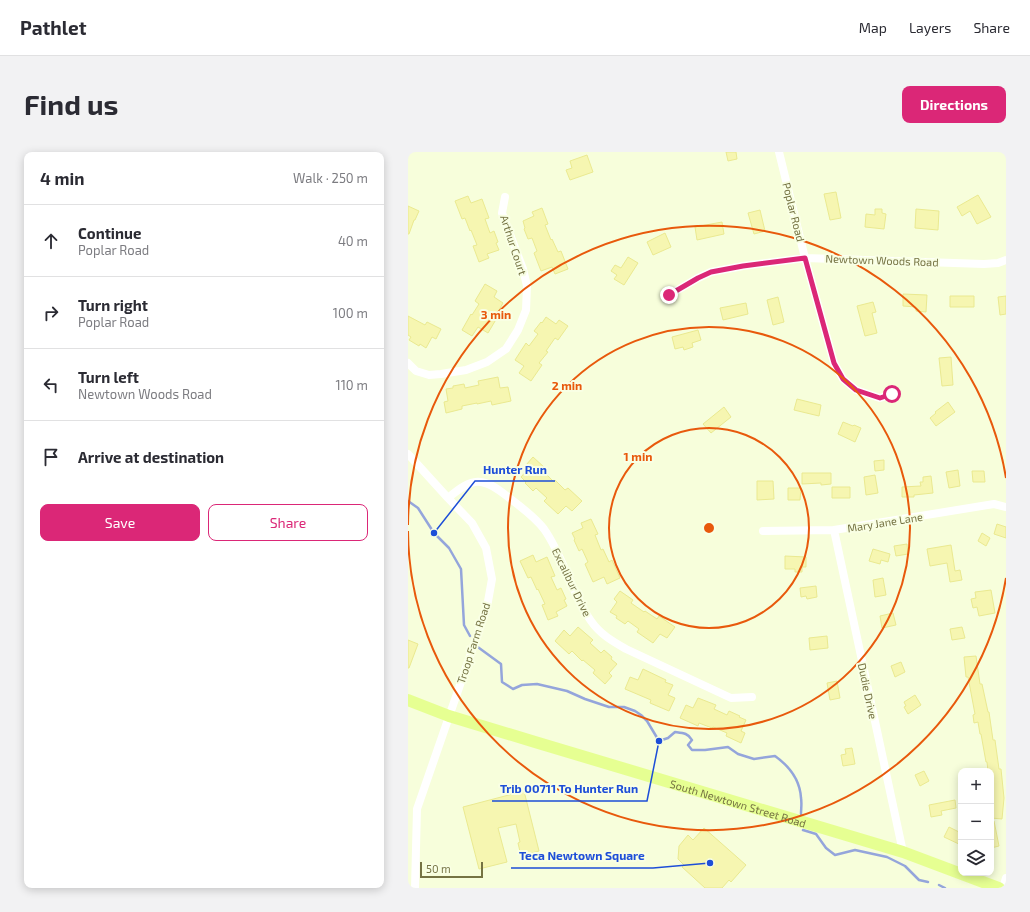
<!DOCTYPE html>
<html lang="en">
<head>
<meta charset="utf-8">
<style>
  :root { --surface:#fff; --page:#f2f2f3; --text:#2b2b33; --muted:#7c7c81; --line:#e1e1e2; --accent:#db2777 }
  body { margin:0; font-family:"Exo 2",sans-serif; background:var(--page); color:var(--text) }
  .controls { position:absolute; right:12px; bottom:12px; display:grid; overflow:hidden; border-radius:8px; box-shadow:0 2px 10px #0003 }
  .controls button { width:36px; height:36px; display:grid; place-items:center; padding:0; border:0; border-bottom:1px solid var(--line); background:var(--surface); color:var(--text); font:20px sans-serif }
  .scale { position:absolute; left:12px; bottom:10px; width:63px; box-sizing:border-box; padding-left:4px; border:2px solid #757343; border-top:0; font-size:11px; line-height:14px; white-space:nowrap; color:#757343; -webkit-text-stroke:3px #f9ffe4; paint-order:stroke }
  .stop { position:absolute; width:12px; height:12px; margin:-9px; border:3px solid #db2777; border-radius:50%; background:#fff }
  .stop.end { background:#db2777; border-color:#fff; box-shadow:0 1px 4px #0008 }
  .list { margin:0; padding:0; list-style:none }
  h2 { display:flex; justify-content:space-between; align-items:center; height:52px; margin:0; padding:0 16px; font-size:17px }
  h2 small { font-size:13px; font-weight:400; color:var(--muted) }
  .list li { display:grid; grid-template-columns:26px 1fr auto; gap:12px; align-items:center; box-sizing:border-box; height:72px; padding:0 16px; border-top:1px solid var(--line) }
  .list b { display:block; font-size:15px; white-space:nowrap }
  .list p { margin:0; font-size:13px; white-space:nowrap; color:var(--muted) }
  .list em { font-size:13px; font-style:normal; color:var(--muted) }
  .actions { display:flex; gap:8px; padding:12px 16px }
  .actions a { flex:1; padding:9px 0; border:1px solid var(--accent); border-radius:8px; text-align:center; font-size:14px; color:var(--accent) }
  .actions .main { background:var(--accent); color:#fff }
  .icon { flex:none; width:22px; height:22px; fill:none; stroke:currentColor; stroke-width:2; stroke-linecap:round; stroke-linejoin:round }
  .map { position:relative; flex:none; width:598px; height:736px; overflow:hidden; border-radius:8px }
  header { display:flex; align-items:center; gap:24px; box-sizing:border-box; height:56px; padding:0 20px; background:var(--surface); border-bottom:1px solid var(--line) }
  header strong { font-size:19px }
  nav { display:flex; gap:22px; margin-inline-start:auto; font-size:14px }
  .intro { display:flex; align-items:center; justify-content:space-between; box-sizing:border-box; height:96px; padding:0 24px }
  h1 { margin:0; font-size:28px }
  .button { padding:10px 18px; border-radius:8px; background:var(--accent); color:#fff; font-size:14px; font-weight:700 }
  main { display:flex; gap:24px; padding:0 24px }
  aside { flex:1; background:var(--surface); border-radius:8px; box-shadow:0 2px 10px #0003 }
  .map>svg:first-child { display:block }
</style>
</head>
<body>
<header>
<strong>Pathlet</strong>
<nav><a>Map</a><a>Layers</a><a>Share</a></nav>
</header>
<div class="intro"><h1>Find us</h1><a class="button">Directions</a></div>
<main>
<aside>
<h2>4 min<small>Walk · 250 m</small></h2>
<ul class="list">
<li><svg class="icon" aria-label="ahead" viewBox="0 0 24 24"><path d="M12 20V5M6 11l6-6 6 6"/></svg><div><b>Continue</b><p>Poplar Road</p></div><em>40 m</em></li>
<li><svg class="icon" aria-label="right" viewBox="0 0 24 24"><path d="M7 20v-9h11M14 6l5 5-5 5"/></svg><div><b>Turn right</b><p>Poplar Road</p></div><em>100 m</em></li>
<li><svg class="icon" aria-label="left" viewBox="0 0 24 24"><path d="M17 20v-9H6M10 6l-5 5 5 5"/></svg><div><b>Turn left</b><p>Newtown Woods Road</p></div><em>110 m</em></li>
<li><svg class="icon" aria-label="arrive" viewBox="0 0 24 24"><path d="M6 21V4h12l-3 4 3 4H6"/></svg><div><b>Arrive at destination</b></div></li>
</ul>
<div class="actions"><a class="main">Save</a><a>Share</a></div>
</aside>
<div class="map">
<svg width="598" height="736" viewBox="0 0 598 736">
  <rect width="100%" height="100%" fill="#f7fedb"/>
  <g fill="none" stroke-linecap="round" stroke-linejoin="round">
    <path stroke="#94a5db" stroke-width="2.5" d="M0,349l10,7 16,25 15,15 12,21 3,56 6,11
      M67,493l26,19 1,18 11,7 9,-4 15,-1 30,7 18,8 24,8h15l11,4 6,4 6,6 12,20 9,-3 7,-6c8,1 13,1 17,8l-4,5 4,5h13l23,-3 10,7 16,5 21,-3c14,10 25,24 26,42 1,5 0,11 0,16
      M395,678l13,4 10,14 9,7 20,-5 32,7 18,9 14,14 9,2
      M531,733l6,3"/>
  </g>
  <path fill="#f6f6b1" stroke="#eae990" d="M318,0h10l1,7 -9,2z
    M179,3l6,17 -23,8 -4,-10 6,-2 -2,-7z
    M428,40l5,26 -11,2 -6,-26z
    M570,43l13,22 -14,7 -7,-13 -8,5 -5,-9z
    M60,44l3,7 11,-4 7,19 -4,1 5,14 4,-2 4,11 -2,1 3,7 -12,4 2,4 -10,4 -6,-16 4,-1 -6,-15 -1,1 -5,-13 -3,1 -7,-18z
    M0,54l11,5 -4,9h-1l-5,14h-1z
    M134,56l6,16 -3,1 6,15 1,-1 6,13 3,-1 7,18 -13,5 -3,-7 -11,4 -7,-18 3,-2 -5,-13 -4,1 -4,-10 1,-1 -2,-7 11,-5 -2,-4z
    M467,57h7v4l4,1 -2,15 -19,-2 1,-13 9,1z
    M508,57l23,2 -1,19 -23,-2z
    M352,58l5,21 -11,3 -6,-21z
    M314,70l2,12 -27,6 -2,-13z
    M257,81l6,14 -18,8 -6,-13z
    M220,105l10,6 -14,22 -10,-6 3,-4 -6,-4 4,-6 6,3z
    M77,132l12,7 -3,6 9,6 -4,7 2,1 -13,22 -10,-6 -6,9 -10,-6 9,-16 1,1 7,-11 -4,-3z
    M495,142l24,1 -1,17 -10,-1v-4l-13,-1z
    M542,144h24v11h-24z
    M598,144v18l-6,1 -2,-18z
    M370,145l6,25 -11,3 -6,-25z
    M465,150l3,10 -4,1 5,20 -12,3 -8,-30z
    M338,151l2,11 -25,6 -3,-12z
    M0,164l17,9 2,-3 14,7 -5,10 -4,-2 -6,11 -6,-4 -1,2 -10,-6 2,-3 -3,-2z
    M138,165l10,7 3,-4 9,6 -10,14 -3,-2 -9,13 2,1 -9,11 3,2 -11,16 -12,-8 5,-7 -9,-6 11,-17 3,3 9,-12 -4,-3 7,-9 1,1z
    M290,178l3,10 -9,3 1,4 -9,3 -1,-3 -8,2 -3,-12z
    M543,205l2,28 -11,1 -3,-28z
    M90,225l2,11 8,-1 3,14 -19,4 -1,-4 -14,3v-1l-15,3v3l-16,4 -2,-11 4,-1 -2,-12 7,-1v-2l11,-2 1,4 14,-3 -1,-4z
    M389,247l24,6 -2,11 -25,-6z
    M540,250l7,10 -19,14 -6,-8 6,-5 -1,-1z
    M316,255l7,10 -20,16 -8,-9z
    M435,270l10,4 1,-1 7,3 -6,14 -17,-8z
    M125,305l12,11 -2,3 11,11 1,-2 10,10 3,-2 14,13 -10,10 -6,-5 -8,8 -14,-13 3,-3 -11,-10 -3,3 -8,-8 1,-1 -5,-5 8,-9 -3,-3z
    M476,308v10l-9,1 -1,-10z
    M550,318l2,16 -11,2 -3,-16z
    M564,319h12l1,11h-12z
    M394,321h29v11l-10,1v-2l-19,1z
    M467,323l3,18 -12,2 -2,-18z
    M523,324l2,17 -19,2v2h-12v-10l19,-1 -1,-4h3v-5z
    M349,329h16l1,18 -17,1z
    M424,335h18v11h-18z
    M380,336h13l-1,12h-12z
    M183,367l7,15 -3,1 6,15 2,-1 6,13 3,-2 8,18 -13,6 -3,-7 -11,5 -8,-18 3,-2 -6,-13 -3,2 -5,-11 1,-1 -3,-6 11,-5 -2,-5z
    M589,372l9,3v11l-12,-4z
    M574,381l8,5 -4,8 -8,-5z
    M499,392l1,10 -12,2 -2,-10z
    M543,393l4,26 5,-1 2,10 -12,2 -3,-19 -17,3 -3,-17z
    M465,397l17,5 -2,8 -7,-2 -1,4 -11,-3z
    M125,403l3,7 11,-5 8,19 -4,1 6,13 4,-2 5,11 -2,1 3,6 -11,6 2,4 -10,4 -6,-15 3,-1 -7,-15 -1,1 -6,-13 -3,1 -8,-17z
    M377,404l21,1v10h-4v5h-7v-3h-10z
    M475,426l3,17 -11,2 -2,-17z
    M408,434l1,11 -10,2 -1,-3 -5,1 -1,-9z
    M583,438l4,23 -16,3 -2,-9 -4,1 -2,-9 5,-1 -1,-6z
    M212,439l13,9 -2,3 13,9 1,-1 12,8 2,-3 16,11 -8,11 -7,-4 -7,9 -16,-11 2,-3 -11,-8 -3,3 -9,-6 1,-2 -7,-4 7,-10 -3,-3z
    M485,461l3,12 -14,3 -2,-12z
    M170,475l15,13 -3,3 11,10 3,-3 8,7 -1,2 6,5 -8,9 3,3 -7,8 -12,-11 2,-3 -12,-10 -1,1 -10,-10 -3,3 -14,-13 9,-11 6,6z
    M554,475l3,11 -13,2 -2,-11z
    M419,484l1,12 -18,2 -1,-12z
    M0,488l10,4 -9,24h-1z
    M568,504l4,28h2l6,28h1l4,28h2l4,29h2l3,29 -2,21 -11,-1v-47h-3l-1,-9h-1l-5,-28h-1l-2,-12 -4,1 -1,-8 2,-1 -7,-37h-2l-2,-20z
    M493,510l4,10 -10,5 -4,-11z
    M235,517l23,11 -1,2 8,3 -5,10 7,3 -6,13 -19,-8 1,-3 -26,-11 5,-12 8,3z
    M429,529l3,17 -10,2 -3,-17z
    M507,543l6,10 -13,9 -4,-7 2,-1 -2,-4z
    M290,546l18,7 -2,4 13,6 2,-4 11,5 -1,1 7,3 -5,11 4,2 -4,10 -15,-7 1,-3 -14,-6 -1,1 -13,-5 -1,3 -18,-8 6,-13 7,3z
    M444,596l3,16 -12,2 -2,-11 5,-1 -1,-5z
    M516,619l5,10 -9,5 -5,-11z
    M116,639l15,60 -18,5 -3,-13 2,-1 -4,-18 -18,4 9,34 -28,7 -16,-62z
    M547,648l1,8 -15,3 1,4 -11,2 -2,-12z
    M583,669h3l5,25 -8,2z
    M541,675l12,6v12l-17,-8z
    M296,676l42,37 -15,17 -2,-2 -7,8h-17l-23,-21 2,-2 -6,-6 1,-13 9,-11 5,5z"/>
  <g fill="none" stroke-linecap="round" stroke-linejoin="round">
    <path stroke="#fff" stroke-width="8" d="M371,0l26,106 29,105 9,16 13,11 24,8 12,-4
      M261,143l29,-17 13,-6 32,-6 62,-8 179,6 14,-1 8,-3
      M0,211l8,8 13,4 12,-1 25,-4 21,-8 19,-13 12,-19 8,-20 1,-24 -4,-17 -21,-56 3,-16
      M0,302l40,44 24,25 14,25 6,31 -5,28 -70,202 -2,79
      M40,346c25,-21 34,-22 60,-1 12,9 27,20 36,32 20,28 27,64 47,92 9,13 21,20 35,28l105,49 21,-1
      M426,378l69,322
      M355,379l71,-1 160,-26 12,3
      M595,736l3,-10"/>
    <path stroke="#e6ff92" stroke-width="12" id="s1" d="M0,548l41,16 86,26 368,110 96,36"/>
  </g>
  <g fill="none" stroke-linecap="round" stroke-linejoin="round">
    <path stroke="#db2777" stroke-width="5" d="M261,143l29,-17 13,-6 32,-6 62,-8 29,105 9,16 13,11 24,8 12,-4"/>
  </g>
  <g fill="none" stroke="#e8590c" stroke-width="2">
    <circle cx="301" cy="376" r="100"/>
    <circle cx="301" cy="376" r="201"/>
    <path d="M598 426A301 301 0 0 1 0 379M0 373A301 301 0 0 1 598 326"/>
  </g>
  <g text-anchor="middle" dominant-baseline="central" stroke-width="4" stroke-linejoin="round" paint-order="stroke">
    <g font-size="11" fill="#757343" stroke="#f9ffe4">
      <text transform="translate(386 60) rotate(76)">Poplar Road</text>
      <text transform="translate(106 93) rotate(72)">Arthur Court</text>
      <text transform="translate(474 108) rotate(2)">Newtown Woods Road</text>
      <text transform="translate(477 370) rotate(-9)">Mary Jane Lane</text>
      <text transform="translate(164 430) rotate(64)">Excalibur Drive</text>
      <text transform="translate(65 491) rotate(-72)">Troop Farm Road</text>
      <text transform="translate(460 539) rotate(78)">Dudie Drive</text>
      <text stroke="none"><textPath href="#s1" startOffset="346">South Newtown Street Road</textPath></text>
    </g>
  </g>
  <circle cx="301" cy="376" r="6" fill="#e8590c" stroke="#f9ffe4" stroke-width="2"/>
  <g font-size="12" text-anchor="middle" font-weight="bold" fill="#e8590c" stroke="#f9ffe4" stroke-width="4" stroke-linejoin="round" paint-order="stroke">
    <text x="88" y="167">3 min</text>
    <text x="159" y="238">2 min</text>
    <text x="230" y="309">1 min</text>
  </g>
  <path fill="none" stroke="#1d4ed8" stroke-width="1.5" d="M26 381L67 329H147M251 589L239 649H84M302 711L245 716H103"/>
  <g fill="#1d4ed8" stroke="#f9ffe4" stroke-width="1.5">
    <circle cx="26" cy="381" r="4"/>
    <circle cx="251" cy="589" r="4"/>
    <circle cx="302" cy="711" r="4"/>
  </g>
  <g font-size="12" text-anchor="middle" font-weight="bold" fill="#1d4ed8" stroke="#f9ffe4" stroke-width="4" stroke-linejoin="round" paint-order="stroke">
    <text x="107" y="322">Hunter Run</text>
    <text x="161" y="641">Trib 00711 To Hunter Run</text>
    <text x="174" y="708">Teca Newtown Square</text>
  </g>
</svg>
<div class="controls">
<button>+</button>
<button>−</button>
<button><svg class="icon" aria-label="layers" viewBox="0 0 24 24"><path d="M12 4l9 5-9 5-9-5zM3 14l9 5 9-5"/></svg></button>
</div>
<div class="scale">50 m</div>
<div class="stop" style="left:484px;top:242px"></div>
<div class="stop end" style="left:261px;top:143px"></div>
</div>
</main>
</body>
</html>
